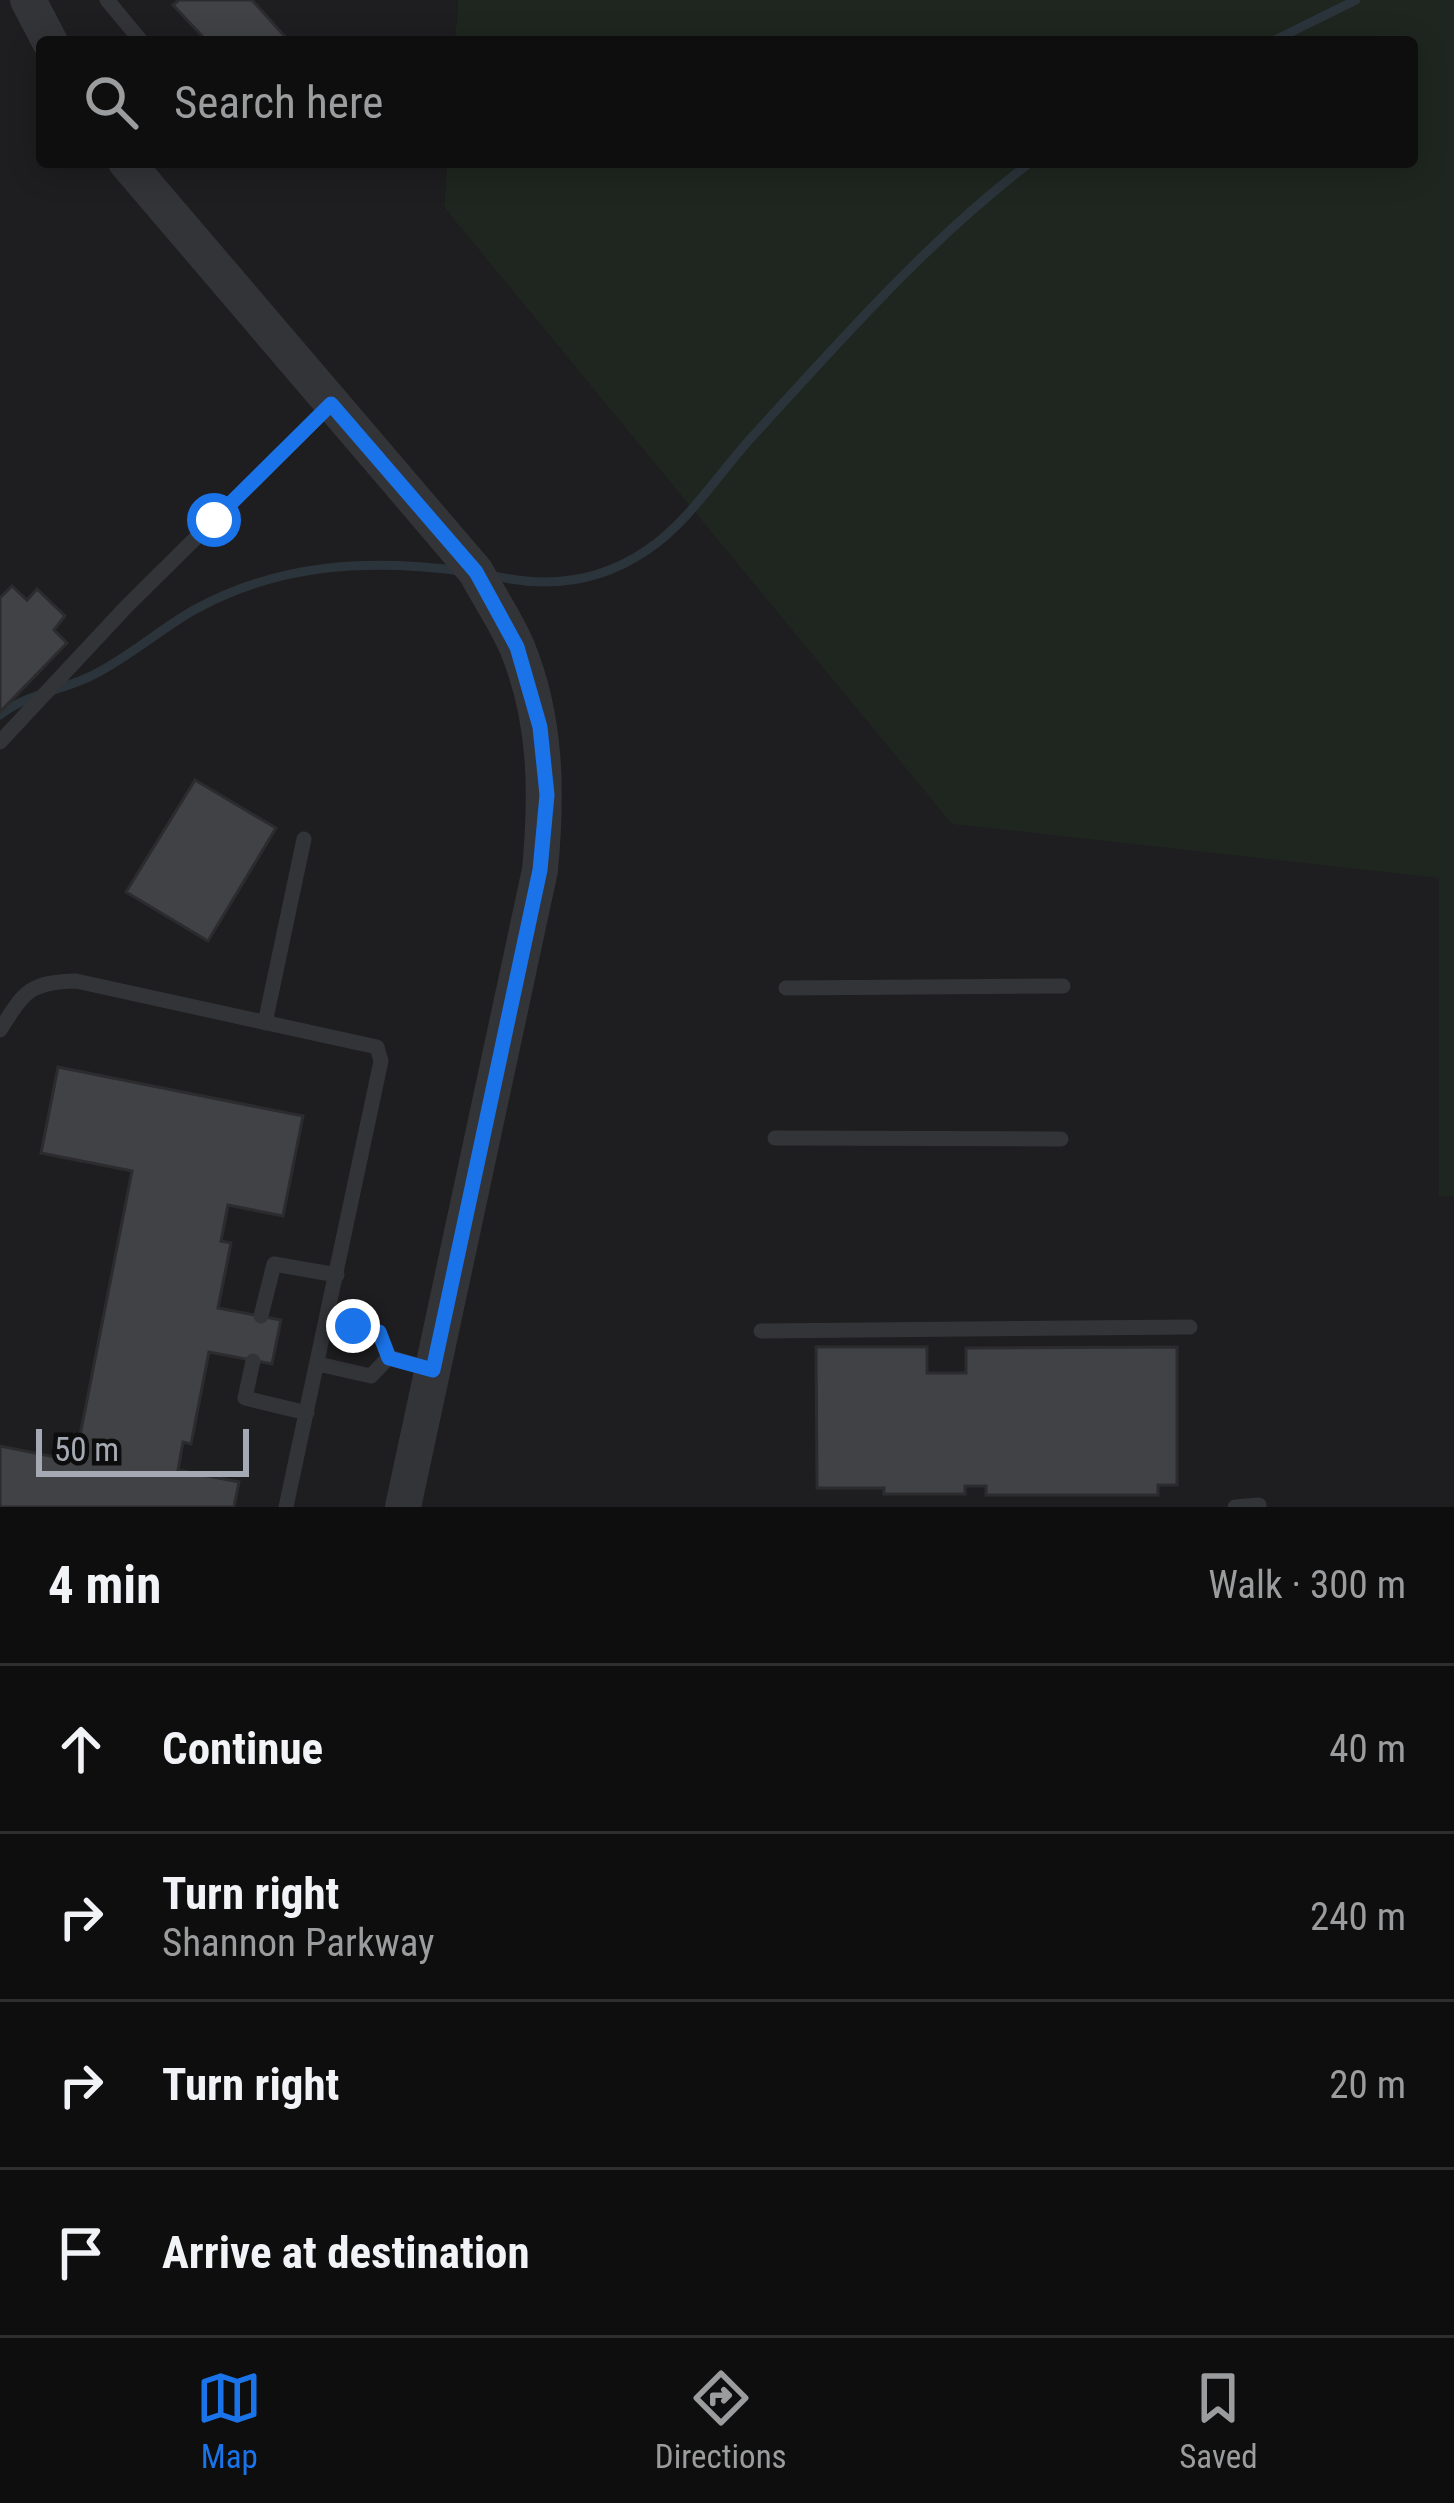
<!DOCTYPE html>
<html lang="en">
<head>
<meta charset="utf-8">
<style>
  :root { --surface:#0e0e0e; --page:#171717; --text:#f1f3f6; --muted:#9b9c9e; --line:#2e2e2e; --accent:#1a73e8 }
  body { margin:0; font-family:"Roboto Condensed",sans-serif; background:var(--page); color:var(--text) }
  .scale { position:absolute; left:36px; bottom:30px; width:213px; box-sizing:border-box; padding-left:12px; border:6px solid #a4a9b3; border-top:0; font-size:33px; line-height:42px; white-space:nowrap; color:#a4a9b3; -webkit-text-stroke:9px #0d0d0e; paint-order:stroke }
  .stop { position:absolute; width:36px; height:36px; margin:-27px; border:9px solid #1a73e8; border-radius:50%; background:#fff }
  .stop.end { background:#1a73e8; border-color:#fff; box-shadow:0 3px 12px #0008 }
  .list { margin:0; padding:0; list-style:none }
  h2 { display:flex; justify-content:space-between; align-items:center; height:156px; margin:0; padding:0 48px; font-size:51px }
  h2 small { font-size:39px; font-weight:400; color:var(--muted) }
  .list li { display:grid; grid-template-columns:78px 1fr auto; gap:36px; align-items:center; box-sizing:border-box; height:168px; padding:0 48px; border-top:3px solid var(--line) }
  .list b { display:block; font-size:45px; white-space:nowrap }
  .list p { margin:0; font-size:39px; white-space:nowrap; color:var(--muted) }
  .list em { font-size:39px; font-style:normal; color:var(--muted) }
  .icon { flex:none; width:66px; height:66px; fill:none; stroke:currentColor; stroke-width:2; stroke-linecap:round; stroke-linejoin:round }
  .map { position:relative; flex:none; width:1454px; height:1507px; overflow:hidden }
  .search { position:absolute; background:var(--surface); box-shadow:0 6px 30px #0003; left:36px; right:36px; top:36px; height:132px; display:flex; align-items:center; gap:30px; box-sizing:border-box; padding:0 42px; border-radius:12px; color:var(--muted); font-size:45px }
  .sheet { height:828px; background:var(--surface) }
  nav { display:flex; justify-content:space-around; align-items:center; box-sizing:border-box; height:168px; border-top:3px solid var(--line); background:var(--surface); font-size:33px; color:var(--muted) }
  nav a { display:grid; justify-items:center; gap:6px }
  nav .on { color:var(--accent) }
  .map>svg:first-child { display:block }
</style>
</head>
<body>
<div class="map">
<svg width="1454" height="1507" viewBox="0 0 1454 1507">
  <rect width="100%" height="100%" fill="#121213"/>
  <path fill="#1e1e20" d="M0,0h458l-3,42h-413v120h405l-3,46 995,670v317l15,2v310h-1454z"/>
  <path fill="#1f261f" d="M458,0h996v1197l-15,-1v-318l-487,-54 -508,-617 3,-45h965v-120h-957z"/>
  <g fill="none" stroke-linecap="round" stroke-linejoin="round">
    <path stroke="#2c343b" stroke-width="9" d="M1271,42l85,-42
      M491,575c56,14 108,8 156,-25 42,-28 71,-76 105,-113 87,-95 176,-197 279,-275
      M0,715c26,-21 64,-25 93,-40 36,-18 66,-45 101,-65 85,-47 174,-51 269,-39"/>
  </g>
  <path fill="#414246" stroke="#2c2c2f" stroke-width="3" d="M179,0h73l38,42h-94l6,-6 -29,-31z
    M12,586l15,14 10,-11 28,27 -11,14 13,13 -67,69v-114z
    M195,780l81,48 -68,113 -82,-49z
    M58,1067l245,49 -20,100 -55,-11 -7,36 10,2 -13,65 63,12 -9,44 -63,-12 -18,92 -8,-2 -5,28 61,12 -5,25h-234v-61l75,15 57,-290 -91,-18z
    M816,1347h111v26h39v-25l211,-1v138h-19v10h-172v-9h-21v8h-81v-6h-67z"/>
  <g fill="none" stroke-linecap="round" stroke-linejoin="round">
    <path stroke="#333438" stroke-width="15" d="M107,0l35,42
      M0,742l126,-135 205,-203
      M786,988l277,-2
      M265,1023l39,-184
      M0,1030c24,-38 29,-48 76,-49l301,66 4,14 -95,446
      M775,1138l286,1
      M261,1316l13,-52 63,11
      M328,1319l51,13 10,25
      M761,1331l429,-4
      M389,1357l43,13
      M253,1361l-8,37 62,15
      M318,1364l53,12 18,-19
      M1235,1507l24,-2"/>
    <path stroke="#333438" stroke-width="36" d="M28,0l22,42
      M126,162l350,410c13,25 30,49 41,75 30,73 30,147 23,223l-137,637"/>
  </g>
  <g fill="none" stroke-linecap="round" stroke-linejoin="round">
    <path stroke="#1a73e8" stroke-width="15" d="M214,520l117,-116 145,168 41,75 23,80 7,68 -7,75 -107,500 -44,-12 -10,-26 -26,-6"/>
  </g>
</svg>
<div class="scale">50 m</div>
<div class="stop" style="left:214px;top:520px"></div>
<div class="stop end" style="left:353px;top:1326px"></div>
<div class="search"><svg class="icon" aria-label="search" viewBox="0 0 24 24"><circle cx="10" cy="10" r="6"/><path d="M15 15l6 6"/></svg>Search here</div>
</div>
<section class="sheet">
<h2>4 min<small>Walk · 300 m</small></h2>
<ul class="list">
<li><svg class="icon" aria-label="ahead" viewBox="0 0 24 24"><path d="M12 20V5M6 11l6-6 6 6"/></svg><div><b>Continue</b></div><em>40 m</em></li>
<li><svg class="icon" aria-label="right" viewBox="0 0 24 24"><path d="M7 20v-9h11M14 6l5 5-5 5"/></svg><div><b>Turn right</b><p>Shannon Parkway</p></div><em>240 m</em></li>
<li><svg class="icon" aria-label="right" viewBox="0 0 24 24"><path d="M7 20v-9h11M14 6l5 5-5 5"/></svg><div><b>Turn right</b></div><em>20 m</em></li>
<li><svg class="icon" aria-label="arrive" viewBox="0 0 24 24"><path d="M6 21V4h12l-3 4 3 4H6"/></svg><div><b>Arrive at destination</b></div></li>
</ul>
</section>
<nav>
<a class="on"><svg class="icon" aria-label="map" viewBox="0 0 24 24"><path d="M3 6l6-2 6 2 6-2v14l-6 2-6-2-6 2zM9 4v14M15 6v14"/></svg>Map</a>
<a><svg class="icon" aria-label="directions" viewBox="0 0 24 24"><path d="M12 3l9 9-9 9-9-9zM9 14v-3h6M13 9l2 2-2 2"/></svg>Directions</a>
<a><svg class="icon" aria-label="saved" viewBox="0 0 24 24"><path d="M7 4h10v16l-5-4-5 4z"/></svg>Saved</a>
</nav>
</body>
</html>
